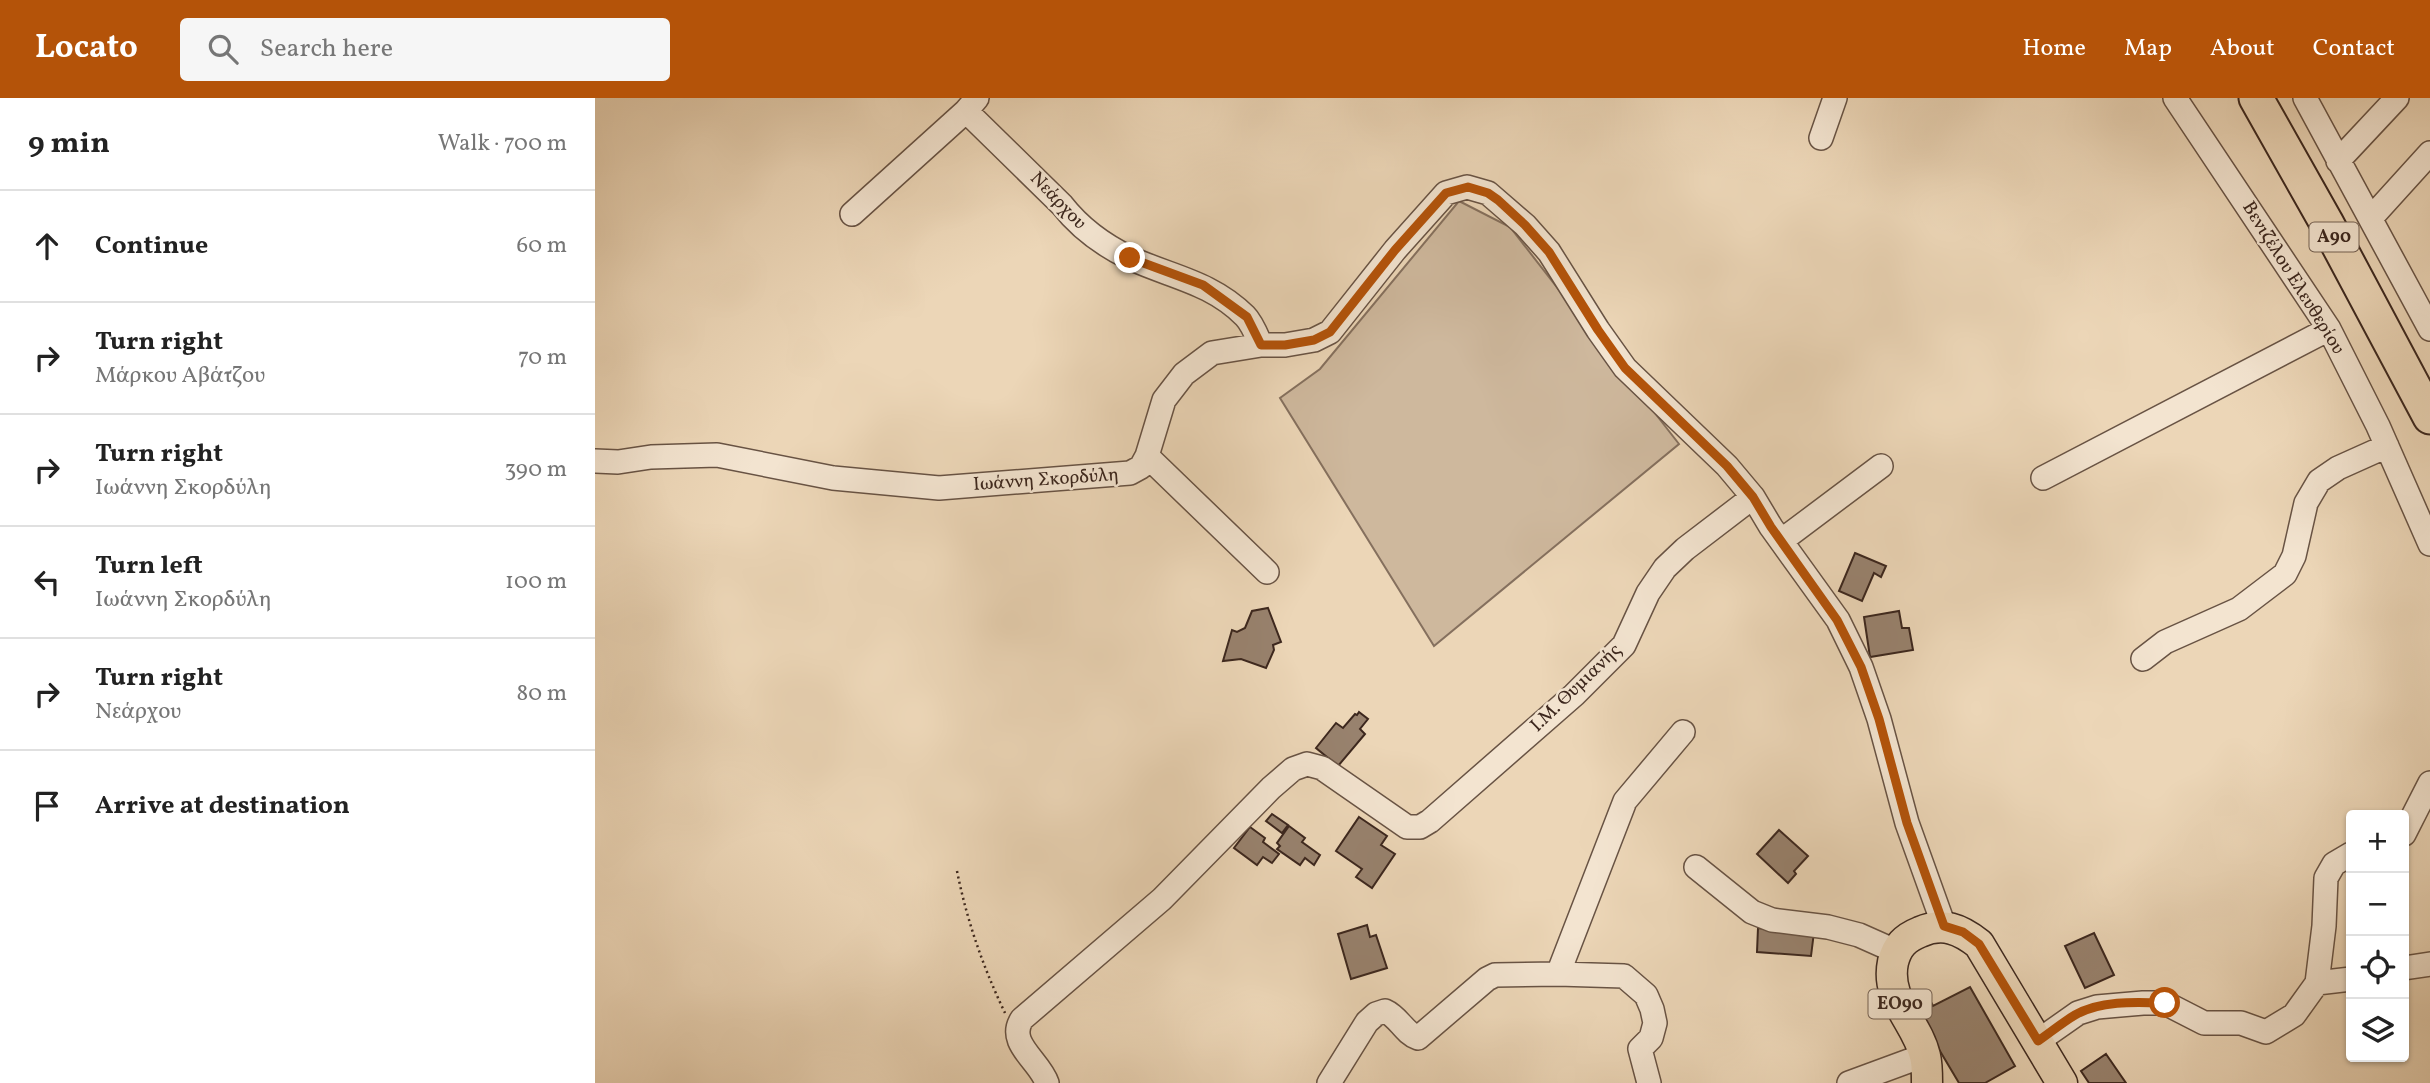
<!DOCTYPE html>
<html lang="en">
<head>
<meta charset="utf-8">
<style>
  :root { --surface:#fff; --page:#f6f6f6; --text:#222; --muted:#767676; --line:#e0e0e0; --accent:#b45309 }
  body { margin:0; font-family:Vollkorn,serif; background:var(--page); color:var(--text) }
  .controls { position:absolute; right:21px; bottom:21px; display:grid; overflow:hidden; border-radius:7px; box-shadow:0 2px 5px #0004 }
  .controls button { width:63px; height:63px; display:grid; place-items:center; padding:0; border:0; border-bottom:2px solid var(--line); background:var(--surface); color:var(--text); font:35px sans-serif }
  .stop { position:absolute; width:21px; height:21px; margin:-16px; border:5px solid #b45309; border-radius:50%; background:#fff }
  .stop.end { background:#b45309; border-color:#fff; box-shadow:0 2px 7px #0008 }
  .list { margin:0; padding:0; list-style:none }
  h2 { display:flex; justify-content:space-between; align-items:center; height:91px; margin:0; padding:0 28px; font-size:30px }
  h2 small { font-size:23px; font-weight:400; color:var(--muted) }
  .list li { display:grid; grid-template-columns:46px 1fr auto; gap:21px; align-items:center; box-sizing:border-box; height:112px; padding:0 28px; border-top:2px solid var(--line) }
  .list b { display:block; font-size:26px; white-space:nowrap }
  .list p { margin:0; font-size:23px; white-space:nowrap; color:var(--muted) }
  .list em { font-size:23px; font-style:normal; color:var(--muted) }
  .icon { flex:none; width:38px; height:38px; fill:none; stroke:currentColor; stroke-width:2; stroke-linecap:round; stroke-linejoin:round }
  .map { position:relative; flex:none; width:1835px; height:985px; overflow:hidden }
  header { display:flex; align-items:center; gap:42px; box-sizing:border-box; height:98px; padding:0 35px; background:var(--accent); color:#fff }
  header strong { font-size:33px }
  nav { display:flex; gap:38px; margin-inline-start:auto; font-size:24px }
  .search { width:490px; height:63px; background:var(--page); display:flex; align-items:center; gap:18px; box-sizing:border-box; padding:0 24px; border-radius:7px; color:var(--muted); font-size:26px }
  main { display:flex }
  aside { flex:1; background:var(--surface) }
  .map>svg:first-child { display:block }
</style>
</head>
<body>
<header>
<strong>Locato</strong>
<div class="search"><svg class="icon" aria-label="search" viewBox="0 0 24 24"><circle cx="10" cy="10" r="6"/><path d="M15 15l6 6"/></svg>Search here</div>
<nav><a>Home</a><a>Map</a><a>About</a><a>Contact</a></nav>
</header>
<main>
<aside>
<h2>9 min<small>Walk · 700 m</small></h2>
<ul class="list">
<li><svg class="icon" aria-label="ahead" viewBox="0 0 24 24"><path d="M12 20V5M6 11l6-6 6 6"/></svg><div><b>Continue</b></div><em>60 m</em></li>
<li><svg class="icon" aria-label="right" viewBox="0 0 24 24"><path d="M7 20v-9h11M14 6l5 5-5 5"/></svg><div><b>Turn right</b><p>Μάρκου Αβάτζου</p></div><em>70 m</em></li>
<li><svg class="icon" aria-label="right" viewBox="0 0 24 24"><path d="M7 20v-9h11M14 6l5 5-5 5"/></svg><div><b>Turn right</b><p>Ιωάννη Σκορδύλη</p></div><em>390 m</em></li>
<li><svg class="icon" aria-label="left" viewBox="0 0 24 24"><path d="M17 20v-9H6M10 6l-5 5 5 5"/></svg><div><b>Turn left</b><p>Ιωάννη Σκορδύλη</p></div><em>100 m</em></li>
<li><svg class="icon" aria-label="right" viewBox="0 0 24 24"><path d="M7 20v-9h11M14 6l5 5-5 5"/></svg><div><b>Turn right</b><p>Νεάρχου</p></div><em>80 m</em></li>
<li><svg class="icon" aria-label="arrive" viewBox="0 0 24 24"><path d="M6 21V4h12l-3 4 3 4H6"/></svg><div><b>Arrive at destination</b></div></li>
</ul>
</aside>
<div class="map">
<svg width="1835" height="985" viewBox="0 0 1835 985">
  <rect width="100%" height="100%" fill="#ecd6b7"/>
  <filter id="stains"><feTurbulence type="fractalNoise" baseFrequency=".00286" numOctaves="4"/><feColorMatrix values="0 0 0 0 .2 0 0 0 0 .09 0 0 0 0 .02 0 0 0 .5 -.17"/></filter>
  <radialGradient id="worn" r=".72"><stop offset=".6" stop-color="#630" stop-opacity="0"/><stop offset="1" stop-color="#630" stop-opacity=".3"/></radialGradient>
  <path fill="#ceb89d" stroke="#85705e" stroke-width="2" d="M864,103l51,26 169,217 -245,202 -154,-248 40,-29z"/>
  <path fill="#98826e" stroke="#3c271e" stroke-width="2" d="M1260,455l31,13 -5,11 -7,-4 -12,28 -23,-10z
    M673,510l13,34 -8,3 1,5 -8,18 -25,-9 -18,2 9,-31 5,2 8,-4 7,-17z
    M1304,513l3,17h7l4,22 -43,7 -6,-40z
    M764,614l9,7 -8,10 5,5 -27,32 -22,-18 20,-25 7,5 12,-14 2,1z
    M677,716l16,11 -6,8 -16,-12z
    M764,719l28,19 -6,9 14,9 -23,34 -16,-11 6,-8 -26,-18z
    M694,728l16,12 -3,4 18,13 -6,10 -9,-7 -5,7 -23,-16 3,-3 -3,-3z
    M655,729l15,11 -2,4 16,12 -7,9 -9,-6 -6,8 -23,-17z
    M1184,732l29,26 -14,15 2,3 -8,9 -31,-29z
    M772,827l3,12 6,-2 11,33 -36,11 -13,-45z
    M1163,830l56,4 -3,24 -54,-4z
    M1499,835l20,42 -29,13 -20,-42z
    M1375,889l45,79 -30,17h-26l-44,-74 15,-9 3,6z
    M1511,956l20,29h-37l-8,-12z"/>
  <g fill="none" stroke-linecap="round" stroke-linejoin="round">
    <g stroke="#685344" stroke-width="26">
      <path id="minor" d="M1580,0l154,231 49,97 52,118
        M1710,0l125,231
        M371,13l96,94c18,23 41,40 68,53 41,19 81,24 115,58 7,7 12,20 16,29
        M1226,40l14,-40
        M1743,63l59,-63
        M257,116l114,-103 11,-13
        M1776,120l59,-65
        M552,358l120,116
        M0,363l23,1 33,-5 66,-2 116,23 106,10 191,-15 11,-6 6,-11 17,-56 20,-26 28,-21 49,-8h24l29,-5 16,-8 65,-82 51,-57 21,-6 21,6 37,32 24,27 49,78 27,38 102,98 26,31 18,30 67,93 23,47 18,52 28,104 37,103
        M1448,380l286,-149
        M1186,443l100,-75
        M1548,561l22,-17 74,-33 46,-35 9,-18 12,-53 13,-22 19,-13 49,-22
        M1809,736l26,-51
        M1101,769l56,45 20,8 56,7 31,8 36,16
        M1809,870l26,-4
        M963,876l67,-173 58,-69
        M1722,885l34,-4
        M1443,943l40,-28 19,-6 46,-4h22l39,20h37l25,9 28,-17 23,-32 7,-57 2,-48 8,-14 17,-10
        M452,985c-7,-22 -41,-40 -25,-64l140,-120 109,-111 22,-19 14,-5 15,4 85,59h13l10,-6 144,-126 50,-50 24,-52 17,-25 20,-19 68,-52
        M734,985l38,-61 9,-8 9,-3c14,6 19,22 33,27l69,-59 8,-4 63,-1 66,2 22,19 6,14 3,14 -4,15 -11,11 9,34
        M1254,985l76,-28"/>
    </g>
    <g stroke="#3c271e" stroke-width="33">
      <path id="major" d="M1332,985c0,-9 0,-19 -2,-27 -8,-34 -40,-56 -32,-94 4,-16 12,-24 27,-30 23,-10 40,-3 59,12l83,139"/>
    </g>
    <g stroke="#3c271e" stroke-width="37">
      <path id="highway" d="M1661,0l70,124 104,195"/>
    </g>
    <path stroke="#3c271e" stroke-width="2.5" stroke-dasharray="2 3.5" stroke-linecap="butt" d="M362,773c10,50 26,96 48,142"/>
    <use href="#minor" stroke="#f3e4d0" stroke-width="23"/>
    <use href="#major" stroke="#ecd6b7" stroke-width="30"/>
    <use href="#highway" stroke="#ecd6b7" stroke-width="33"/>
  </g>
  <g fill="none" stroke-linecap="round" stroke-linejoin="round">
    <path stroke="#b45309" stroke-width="9" d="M535,160l73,27 44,32 14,28h24l29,-5 16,-8 65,-82 51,-57 22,-6 20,6 10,7 27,25 24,27 49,78 27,38 102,98 26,31 18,30 66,93 24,47 18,52 28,104 37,103 19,6 16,12 59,97c13,-9 25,-19 37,-26 25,-15 62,-13 90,-12"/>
  </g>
  <g text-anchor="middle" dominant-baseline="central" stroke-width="5" stroke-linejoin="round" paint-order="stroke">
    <g fill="#f3e4d0" stroke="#736053" stroke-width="2">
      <rect x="1714.5" y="124.5" width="49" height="29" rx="5"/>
      <rect x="1273.5" y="891.5" width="63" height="29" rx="5"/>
    </g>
    <g font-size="18" font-weight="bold" fill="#3c271e">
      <text x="1739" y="139">Α90</text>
      <text x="1305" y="906">ΕΟ90</text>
    </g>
    <g font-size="19" fill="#3c271e" stroke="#f3e4d0">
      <text transform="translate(463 103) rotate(46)">Νεάρχου</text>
      <text transform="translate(1698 180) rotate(58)">Βενιζέλου Ελευθερίου</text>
      <text transform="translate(451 382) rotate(-4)">Ιωάννη Σκορδύλη</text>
      <text transform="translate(981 590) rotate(-44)">Ι.Μ. Θυμιανής</text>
    </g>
  </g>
  <rect width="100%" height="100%" filter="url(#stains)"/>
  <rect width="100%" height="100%" fill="url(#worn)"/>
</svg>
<div class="controls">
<button>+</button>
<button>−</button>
<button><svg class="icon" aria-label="locate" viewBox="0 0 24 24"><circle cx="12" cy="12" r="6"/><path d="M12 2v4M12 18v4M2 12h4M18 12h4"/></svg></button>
<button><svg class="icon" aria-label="layers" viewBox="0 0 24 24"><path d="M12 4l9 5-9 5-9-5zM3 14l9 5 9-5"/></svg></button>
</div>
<div class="stop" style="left:1570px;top:905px"></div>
<div class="stop end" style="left:535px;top:160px"></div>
</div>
</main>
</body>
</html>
